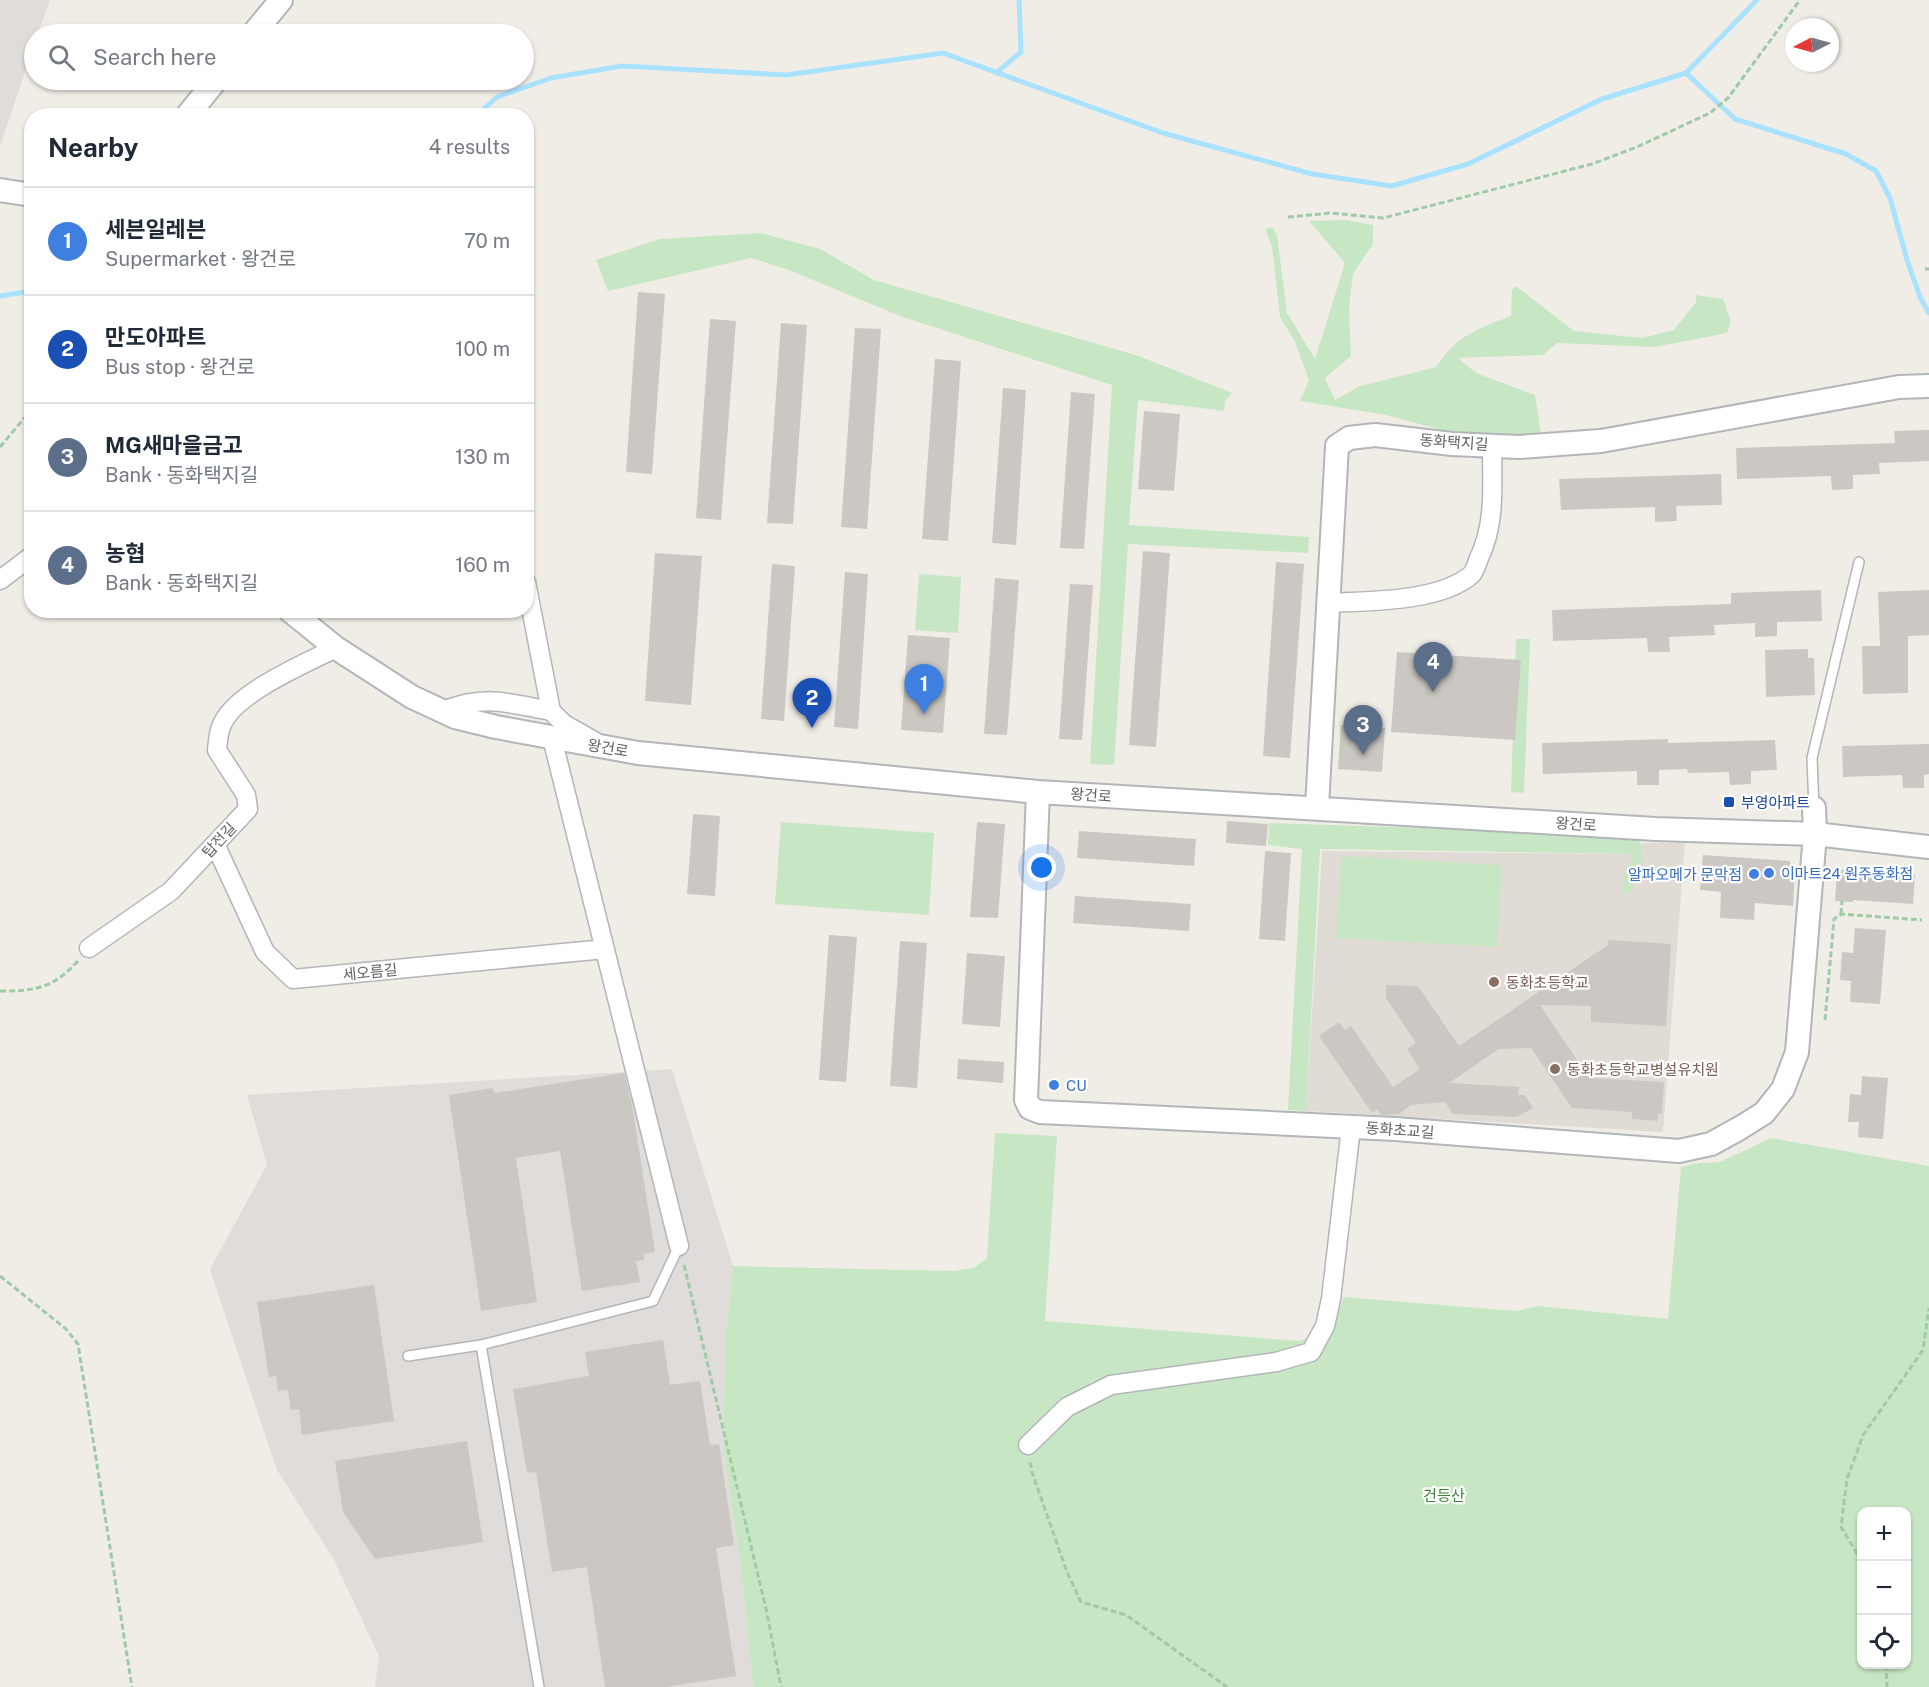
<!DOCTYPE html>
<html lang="en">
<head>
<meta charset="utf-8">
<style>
  :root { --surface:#fff; --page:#f6f6f7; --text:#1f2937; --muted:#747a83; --line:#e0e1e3; --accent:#e93539 }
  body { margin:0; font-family:"Public Sans","Noto Sans KR",sans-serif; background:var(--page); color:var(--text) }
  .controls { position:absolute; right:18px; bottom:18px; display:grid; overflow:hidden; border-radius:12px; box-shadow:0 2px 4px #0004 }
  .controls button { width:54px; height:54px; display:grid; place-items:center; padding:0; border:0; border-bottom:2px solid var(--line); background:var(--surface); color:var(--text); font:30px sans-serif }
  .compass { position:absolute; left:1785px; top:18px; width:54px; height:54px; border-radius:50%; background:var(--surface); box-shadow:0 2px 4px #0004; rotate:264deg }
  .you { position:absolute; left:1042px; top:868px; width:21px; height:21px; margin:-15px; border:4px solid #fff; border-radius:50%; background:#1a73e8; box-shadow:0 0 0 9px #1a73e833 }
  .badge { display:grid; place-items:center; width:39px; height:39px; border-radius:50%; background:var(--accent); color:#fff; font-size:20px; font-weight:700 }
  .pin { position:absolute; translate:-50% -50px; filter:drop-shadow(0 2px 3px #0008) }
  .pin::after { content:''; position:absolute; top:32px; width:21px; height:18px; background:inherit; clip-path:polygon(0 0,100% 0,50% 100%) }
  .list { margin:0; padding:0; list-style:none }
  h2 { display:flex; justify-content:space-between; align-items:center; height:78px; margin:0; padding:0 24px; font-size:26px }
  h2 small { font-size:20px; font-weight:400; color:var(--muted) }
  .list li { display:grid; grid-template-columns:39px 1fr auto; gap:18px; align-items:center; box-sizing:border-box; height:108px; padding:0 24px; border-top:2px solid var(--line) }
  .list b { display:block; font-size:22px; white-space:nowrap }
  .list p { margin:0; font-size:20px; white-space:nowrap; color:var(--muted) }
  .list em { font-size:20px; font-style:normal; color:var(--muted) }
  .icon { flex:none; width:33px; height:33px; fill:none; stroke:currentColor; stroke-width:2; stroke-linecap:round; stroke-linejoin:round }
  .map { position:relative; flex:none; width:1929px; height:1687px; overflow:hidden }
  .search { position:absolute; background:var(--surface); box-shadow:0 2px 4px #0004; left:24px; top:24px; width:510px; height:66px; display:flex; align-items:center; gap:15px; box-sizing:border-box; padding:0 21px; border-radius:33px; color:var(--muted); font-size:22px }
  .panel { position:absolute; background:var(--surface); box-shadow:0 2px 4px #0004; left:24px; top:108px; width:510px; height:510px; border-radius:24px }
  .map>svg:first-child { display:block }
</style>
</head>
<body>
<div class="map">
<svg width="1929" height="1687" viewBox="0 0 1929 1687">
  <rect width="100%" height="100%" fill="#f0ede7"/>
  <path fill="#dfdcd9" d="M0,0h50l-12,34h-4v11l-34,101z
    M672,1069l61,197 -7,66 -3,114 18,122 12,119h-378l4,-31 -46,-98 -56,-88 -67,-201 57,-104 -20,-70z"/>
  <path fill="#e0dcd5" d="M1643,843h42l-22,289 -357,-21 16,-260 308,3z"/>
  <path fill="#c7e7c4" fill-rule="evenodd" d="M1346,220l27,5v19l-20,30 -4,33 2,49 -26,22 10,22 25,-14 76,-19c23,-33 39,-37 75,-51l1,-26 4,-4 58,45 68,7 32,-8 22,-28v-7l27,4 8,22 -4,12 -72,14 -98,-4 -14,12 -85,3 18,15 59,22 7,45 -45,-2 -51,-7 -60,-16 -86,-14 9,-21 -14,-38 -15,-25 -8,-70 -7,-18 7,-2 5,8 10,78 28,46 30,-96 -36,-42z
    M761,233l59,16 54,31 262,75 96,38 -7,8 -1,10 -86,-11 -9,125 180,12 -1,16 -180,-9 -14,221 -24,-1 22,-379 -209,-68 -117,-48 -35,-11 -143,33 -12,-31 64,-21z
    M919,574l42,3 -3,56 -43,-3z
    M1516,639h14l-6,154 -13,-1z
    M781,822l153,11 -5,82 -154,-11z
    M1269,823l366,12 6,10 1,21 -8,10v14l-12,5 2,-22 10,-19 -314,-5 -14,262 -18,-1 14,-261 -34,-4z
    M1341,856l161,9 -5,82 -161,-9z
    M995,1133l62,3 -12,185 255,20 17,-8 -11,14 -23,6 -121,16 -70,13 -29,21 -40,43 5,9 45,-40 34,-21 217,-48 20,-49 172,14 22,-5 130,13 13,-152 18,-4 21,-1 51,-24 158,28v521h-1176l-12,-119 -18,-122 3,-114 7,-66 220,5 21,-3 13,-10zM1862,1512h44v152h-44z"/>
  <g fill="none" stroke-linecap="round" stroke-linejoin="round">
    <path stroke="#a9e2fe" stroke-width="5" d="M996,73l25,-21 -2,-52
      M1686,73l49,46 111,35 30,17 14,27 17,62 13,37 9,16
      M476,116l21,-19 54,-19 71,-12 164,9 157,-22 220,80 149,41 80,12 76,-22 134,-65 84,-26 71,-73
      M0,296l32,-5"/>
  </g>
  <path fill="#cbc8c3" d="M638,292l27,2 -13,180 -26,-2z
    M710,319l26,2 -15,199 -25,-2z
    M781,323l26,2 -14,199 -26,-1z
    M855,328l26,1 -14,200 -26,-2z
    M935,359l26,2 -13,180 -26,-2z
    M1003,388l23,2 -10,155 -24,-2z
    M1071,392l24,2 -11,155 -24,-1z
    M1144,411l36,3 -6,77 -36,-2z
    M1929,430v31l-50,2 1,11 -27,1v14l-21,1 -1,-14 -94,3 -1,-31 159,-5 -1,-12z
    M1721,474l1,31 -46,1 1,15 -22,1v-15l-94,3 -2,-31z
    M1143,551l27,2 -14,194 -27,-2z
    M655,553l47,3 -11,149 -46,-4z
    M1276,562l28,2 -14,194 -27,-2z
    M772,564l23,2 -11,155 -23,-2z
    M845,572l23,2 -10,155 -24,-2z
    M995,578l24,2 -12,155 -23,-1z
    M1070,584l23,1 -11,155 -23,-1z
    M1821,590l1,31 -45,1v14l-22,1v-14l-41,2 1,10 -46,2 1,15h-22l-1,-14 -94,3 -1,-31 179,-6v-11z
    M1929,590v45l-21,1v57l-45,1 -1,-48h18l-2,-54z
    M908,635l42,3 -7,95 -42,-3z
    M1808,649v9h6l1,37 -49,2 -1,-47z
    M1397,652l124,8 -6,80 -124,-8z
    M1341,725l44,3 -3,44 -44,-3z
    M1668,739v4l107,-3 2,30 -26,1v13l-21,1 -1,-13 -41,1 -1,-4 -28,1v15h-22v-14l-94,3 -1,-31z
    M1929,744v30l-5,1v13h-21l-1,-13 -59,2 -1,-31z
    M693,814l27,2 -5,80 -28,-2z
    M1227,821l41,3 -2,22 -40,-3z
    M977,822l28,2 -7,94 -28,-1z
    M1079,831l117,8 -2,27 -117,-8z
    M1265,851l26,2 -6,88 -26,-2z
    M1703,855l86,6 6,9 -2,36 -38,-3 -1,17 -34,-2 1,-26 -21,-2z
    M1847,868l68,6 -2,30 -60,-4v2l-18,-1 2,-29z
    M1075,896l116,8 -2,27 -116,-8z
    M1855,928l31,2 -6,74 -30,-2 1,-21 -11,-1 2,-28 11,1z
    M829,935l28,2 -11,145 -27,-2z
    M1608,940l63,4 -5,82 -75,-4v-16l-51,-1 49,73 75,4 -2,32 -4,-1v8l-26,-2v-7l-60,-4 -41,-60 -32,1 -50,34 70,4 -1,8h7l8,13 -16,9 -64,-3 -8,-12 -34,3 -12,9 -18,1 -4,-6 -5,4 -53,-77 20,-14 6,8 6,-4 42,61 27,-18 -13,-20 9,-6 -30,-45v-13l32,1 41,60 149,-101z
    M900,941l27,2 -10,145 -27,-2z
    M967,953l38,3 -5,71 -38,-3z
    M958,1059l46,3 -1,21 -46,-4z
    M624,1073l8,32 23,147 -12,2 1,6 -8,1 4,21 -58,9 -22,-140 -44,7 21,144 -56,9 -32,-216 44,-7 2,5z
    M1862,1076l26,2 -5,61 -25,-2 1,-15h-11l2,-28 11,1z
    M374,1285l20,136 -92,14 -3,-26 -8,1 -3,-20 -10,1 -2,-15 -7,1 -12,-75z
    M663,1340l7,45 30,-4 10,64 9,-1 15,101 -18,3 20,128 -70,11h-61l-18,-120 -35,5 -16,-100 -9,1 -14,-84 76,-13 -4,-24z
    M467,1441l16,101 -108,17 -32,-47 -8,-51z"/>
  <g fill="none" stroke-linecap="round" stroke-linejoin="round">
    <g stroke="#b2b5b9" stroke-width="12">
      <path id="service" d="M1814,808l-2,-50 47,-196
        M408,1356l73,-11
        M539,1687l-58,-342 172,-44 26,-55"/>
    </g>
    <g stroke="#b2b5b9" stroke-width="21">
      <path id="minor" d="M0,580l32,-24
        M526,582l25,129 13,13 30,17
        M1328,603c41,-2 111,-1 143,-28 4,-4 6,-12 8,-17 17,-35 13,-74 13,-113
        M443,711c43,-17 64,-8 108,0
        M552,738l127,508
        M215,844l50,108 28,27 312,-30
        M89,948l82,-57 77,-82 -2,-14 -29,-45c1,-7 1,-16 4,-23 11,-33 85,-64 115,-79
        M1028,1445l39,-38 44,-22 165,-23 35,-10 14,-26 6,-27 20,-172"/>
    </g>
    <g stroke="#b2b5b9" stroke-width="26">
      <path id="tertiary" d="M253,34l28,-34
        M187,116l29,-36
        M0,190l32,5
        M289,610l47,38 76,49 43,20 41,10 142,26 400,39 618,37 159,5 114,13
        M1038,792l-12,308 4,8 10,4 355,17 284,22 32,-7 29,-16 24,-15 19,-24 14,-37 18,-218 -1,-26
        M1317,807l20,-361 12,-8 26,-3 77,9 67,3 82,-6 298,-54 30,-1"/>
    </g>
    <path stroke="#9ecba6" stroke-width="3" stroke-dasharray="6 3" stroke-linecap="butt" d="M1288,217l43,-4 52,5 209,-54 45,-17 73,-34 18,-15 72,-98
      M1925,269h4
      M0,447l32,-38
      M1841,914l1,-13
      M0,991c37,0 53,-3 78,-30
      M1825,1020l9,-101 7,-5 81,6
      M684,1265l83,348 14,74
      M0,1276l66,53 12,15 54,343
      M1030,1462l2,10 35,100 14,30 45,13 101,72
      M1862,1562l-21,-35 6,-48 16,-44 60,-85 6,-42
      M1886,1664l1,23"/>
    <use href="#service" stroke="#fff" stroke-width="9"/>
    <use href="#minor" stroke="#fff" stroke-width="18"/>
    <use href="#tertiary" stroke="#fff" stroke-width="22"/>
  </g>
  <rect fill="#1a4fb4" stroke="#fff" stroke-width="2" x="1723" y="796" width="12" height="12" rx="3"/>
  <g fill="#3f7fe0" stroke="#fff" stroke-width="2">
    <circle cx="1769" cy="873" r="6"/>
    <circle cx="1754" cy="874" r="6"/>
    <circle cx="1054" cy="1085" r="6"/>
  </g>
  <g fill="#8d6e63" stroke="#fff" stroke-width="2">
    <circle cx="1494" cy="982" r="6"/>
    <circle cx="1555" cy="1069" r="6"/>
  </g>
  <g text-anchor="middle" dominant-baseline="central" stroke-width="4.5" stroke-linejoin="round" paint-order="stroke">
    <g font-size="15" fill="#5e6367" stroke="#fff">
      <text transform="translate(1454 442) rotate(4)">동화택지길</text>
      <text transform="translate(608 748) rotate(10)">왕건로</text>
      <text transform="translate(1091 795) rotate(4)">왕건로</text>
      <text transform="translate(1576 824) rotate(4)">왕건로</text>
      <text transform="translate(219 840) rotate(-47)">탑전길</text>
      <text transform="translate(370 972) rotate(-6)">세오름길</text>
      <text transform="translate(1400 1130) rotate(4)">동화초교길</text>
    </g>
    <g font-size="15" fill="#164399" stroke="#fff" text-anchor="start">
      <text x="1741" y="802">부영아파트</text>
    </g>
    <g font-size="15" fill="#366cbe" stroke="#fff" text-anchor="start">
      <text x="1781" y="873">이마트24 원주동화점</text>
      <text x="1742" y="874" text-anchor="end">알파오메가 문막점</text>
      <text x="1066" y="1085">CU</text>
    </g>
    <g font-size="15" fill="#785e54" stroke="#fff" text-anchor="start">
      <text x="1506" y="982">동화초등학교</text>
      <text x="1567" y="1069">동화초등학교병설유치원</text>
    </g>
    <g font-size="15" fill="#3b8636" stroke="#fff">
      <text x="1444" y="1495">건등산</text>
    </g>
  </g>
</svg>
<div class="controls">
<button>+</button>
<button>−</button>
<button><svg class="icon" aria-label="locate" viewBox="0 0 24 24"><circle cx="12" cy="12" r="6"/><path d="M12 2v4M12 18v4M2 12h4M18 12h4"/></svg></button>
</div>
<svg class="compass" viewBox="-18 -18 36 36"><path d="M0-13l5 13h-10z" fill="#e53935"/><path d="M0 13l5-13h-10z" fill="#747a83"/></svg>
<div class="you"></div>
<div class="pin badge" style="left:924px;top:714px;background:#3f7fe0">1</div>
<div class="pin badge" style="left:812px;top:728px;background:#1a4fb4">2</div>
<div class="pin badge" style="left:1363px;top:755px;background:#5c6f8a">3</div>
<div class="pin badge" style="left:1433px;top:692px;background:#5c6f8a">4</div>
<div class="search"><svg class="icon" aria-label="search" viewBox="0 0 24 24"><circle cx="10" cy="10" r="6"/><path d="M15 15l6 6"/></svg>Search here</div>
<section class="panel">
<h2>Nearby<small>4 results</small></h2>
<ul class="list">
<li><span class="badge" style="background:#3f7fe0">1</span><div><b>세븐일레븐</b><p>Supermarket · 왕건로</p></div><em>70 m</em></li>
<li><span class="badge" style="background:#1a4fb4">2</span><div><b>만도아파트</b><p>Bus stop · 왕건로</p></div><em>100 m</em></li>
<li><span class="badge" style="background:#5c6f8a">3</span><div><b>MG새마을금고</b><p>Bank · 동화택지길</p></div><em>130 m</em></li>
<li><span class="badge" style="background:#5c6f8a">4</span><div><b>농협</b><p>Bank · 동화택지길</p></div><em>160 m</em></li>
</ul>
</section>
</div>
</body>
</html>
